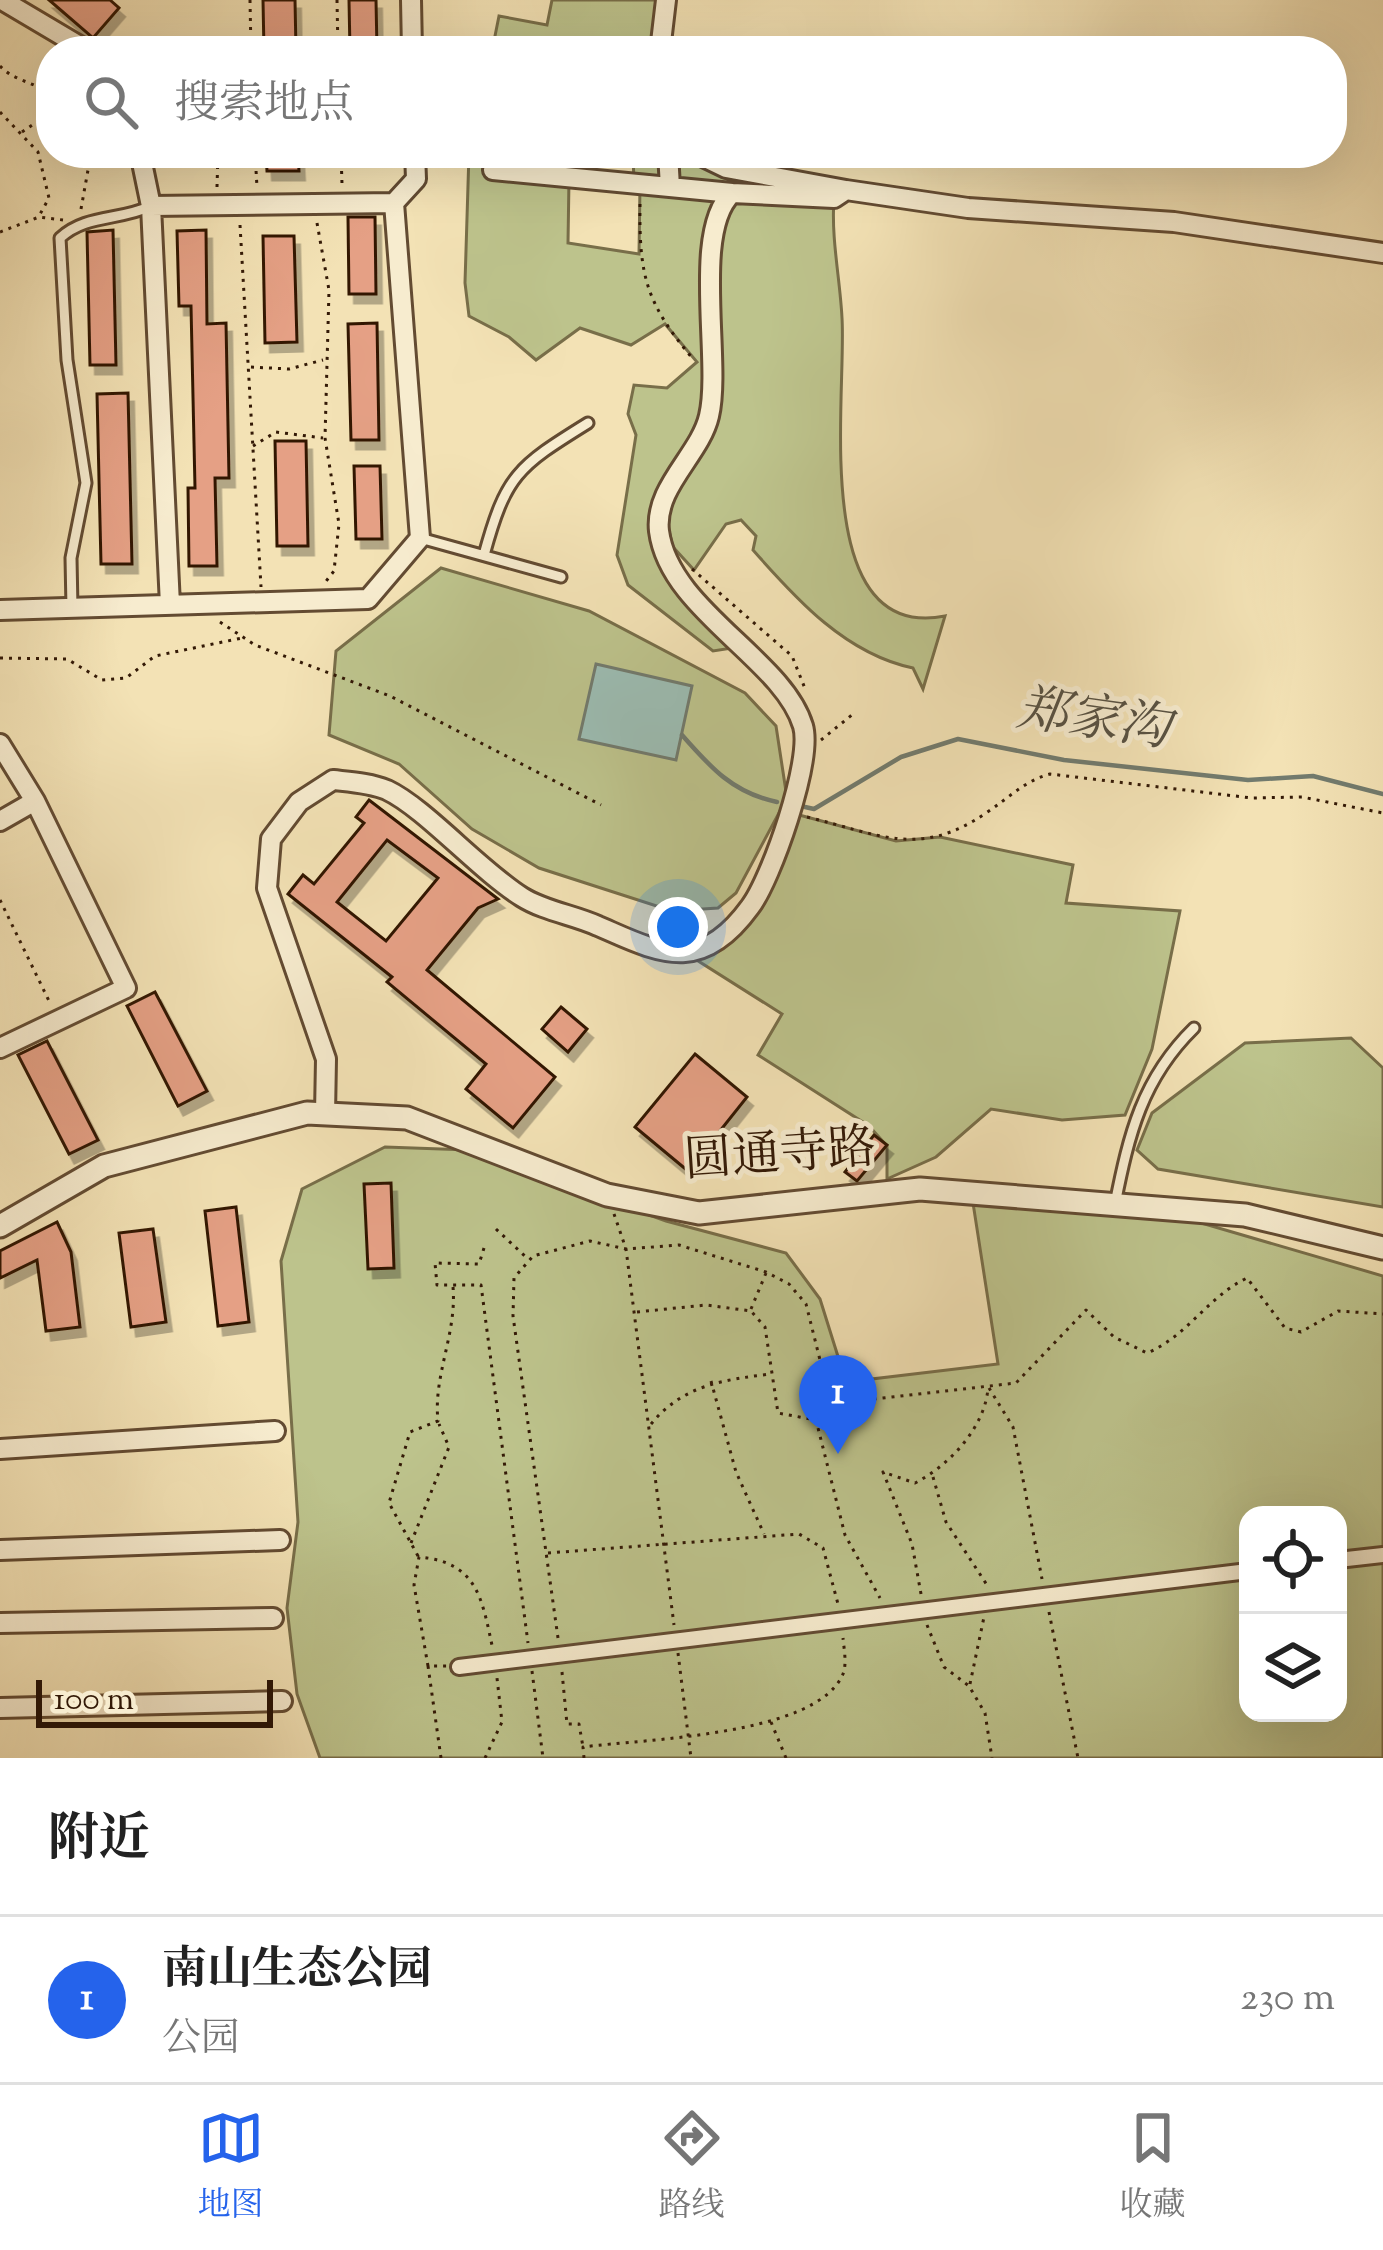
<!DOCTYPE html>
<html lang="zh">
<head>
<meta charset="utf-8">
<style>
  :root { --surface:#fff; --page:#f6f6f6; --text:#222; --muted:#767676; --line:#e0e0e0; --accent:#2563eb }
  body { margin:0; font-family:"Sorts Mill Goudy","Noto Serif SC",serif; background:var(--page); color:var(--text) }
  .controls { position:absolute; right:36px; bottom:36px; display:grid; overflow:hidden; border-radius:24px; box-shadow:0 12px 48px #0002 }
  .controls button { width:108px; height:108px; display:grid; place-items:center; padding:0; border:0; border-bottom:3px solid var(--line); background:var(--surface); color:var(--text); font:60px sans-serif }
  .scale { position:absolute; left:36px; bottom:30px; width:237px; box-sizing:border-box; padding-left:12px; border:6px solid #331906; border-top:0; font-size:33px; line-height:42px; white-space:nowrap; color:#331906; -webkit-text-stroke:9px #f7eccf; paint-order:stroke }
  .you { position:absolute; left:678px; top:927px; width:42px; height:42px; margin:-30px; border:9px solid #fff; border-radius:50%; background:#1a73e8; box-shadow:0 0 0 18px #1a73e833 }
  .badge { display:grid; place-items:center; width:78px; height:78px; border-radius:50%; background:var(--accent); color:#fff; font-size:39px; font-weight:700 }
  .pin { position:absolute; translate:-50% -99px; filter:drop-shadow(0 3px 6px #0008) }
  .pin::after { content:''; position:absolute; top:63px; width:42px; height:36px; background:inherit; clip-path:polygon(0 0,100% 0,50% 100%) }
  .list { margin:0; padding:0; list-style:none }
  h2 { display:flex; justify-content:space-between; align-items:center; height:156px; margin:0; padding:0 48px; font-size:51px }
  h2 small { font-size:39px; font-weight:400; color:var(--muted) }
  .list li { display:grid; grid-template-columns:78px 1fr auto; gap:36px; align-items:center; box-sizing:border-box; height:168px; padding:0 48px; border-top:3px solid var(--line) }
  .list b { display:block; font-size:45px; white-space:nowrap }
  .list p { margin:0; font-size:39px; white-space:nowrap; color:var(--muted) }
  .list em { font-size:39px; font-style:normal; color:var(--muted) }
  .icon { flex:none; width:66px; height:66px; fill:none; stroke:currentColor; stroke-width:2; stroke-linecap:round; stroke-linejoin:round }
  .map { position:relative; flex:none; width:1383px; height:1758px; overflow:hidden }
  .search { position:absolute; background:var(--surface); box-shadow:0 12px 48px #0002; left:36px; right:36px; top:36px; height:132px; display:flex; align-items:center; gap:30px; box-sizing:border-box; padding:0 42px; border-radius:48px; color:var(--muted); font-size:45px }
  .sheet { height:324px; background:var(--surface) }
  nav { display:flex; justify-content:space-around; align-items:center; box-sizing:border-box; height:168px; border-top:3px solid var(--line); background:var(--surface); font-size:33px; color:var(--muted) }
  nav a { display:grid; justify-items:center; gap:6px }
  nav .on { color:var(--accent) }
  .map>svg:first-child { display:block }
</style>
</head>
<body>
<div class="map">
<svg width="1383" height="1758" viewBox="0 0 1383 1758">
  <defs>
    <filter id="shadow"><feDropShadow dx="5.5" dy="9" stdDeviation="0" flood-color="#0004"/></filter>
  </defs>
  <rect width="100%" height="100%" fill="#f3e2b5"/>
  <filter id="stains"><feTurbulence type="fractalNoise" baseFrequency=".00167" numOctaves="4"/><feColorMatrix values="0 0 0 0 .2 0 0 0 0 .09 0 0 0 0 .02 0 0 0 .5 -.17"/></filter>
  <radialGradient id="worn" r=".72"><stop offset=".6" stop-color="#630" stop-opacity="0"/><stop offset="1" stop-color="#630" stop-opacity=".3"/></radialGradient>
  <path fill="#bdc38c" stroke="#786e49" stroke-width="3" fill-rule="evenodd" d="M552,0h114l-6,51h-168l7,-35 48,9z
    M469,153h117v26h-17l-1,64 71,11 1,-69 -6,-1 -1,-31h62l139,45c-3,41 6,80 8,120 5,77 -34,325 103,298l-22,73 -10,-21c-67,-14 -116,-68 -160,-118l3,-14 -15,-16 -15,4 -32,46 -21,-23 -11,-45 8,60 69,85 -26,4 -85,-66 -11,-30 19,-120 -8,-21 6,-29 33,3 30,-26 -32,-38 -34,21 -51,-17 -44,32 -27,-23 -40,-21 -4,-33z
    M441,568l148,43 156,82 31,33 11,72 -51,95 -18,15 -46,3 -133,-43 -67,-39 -73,-65 -70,-29 7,-84z
    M788,812l108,29 44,-4 133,28 -7,38 114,8 -28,138 -27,66 -63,5 -71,-11 -55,48 -49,22v-33l-18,-20 -111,-71 24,-41 -98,-62c68,-18 81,-80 104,-140z
    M1351,1038l32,30v139l-225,-38 -21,-19 15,-37 93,-70z
    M385,1147l84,3 197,71 120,32 34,46 26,83 152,-18 -25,-161 225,19 185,54v482h-1063l-23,-64 -10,-86 11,-86 -17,-261 21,-72zM1248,1515h90v198h-90z"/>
  <path fill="#9cbdb3" stroke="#727b6e" stroke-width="3" d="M596,664l96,22 -16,74 -97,-21z"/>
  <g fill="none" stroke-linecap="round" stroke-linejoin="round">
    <path stroke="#727b6e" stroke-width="4.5" d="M682,735c28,32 51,58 95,67
      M805,807l9,2 87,-52 57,-18 106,21 184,20 65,-4 70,18"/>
  </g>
  <path fill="#e5a085" stroke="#331906" stroke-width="3" fill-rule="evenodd" filter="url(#shadow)" d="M49,0h61l9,8 -26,30z
    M263,0h32l1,51h-32z
    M349,0h27l1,51h-27z
    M266,153h32l1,18h-32z
    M348,217h27l1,77h-27z
    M113,230l3,135h-26l-3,-133z
    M206,230l1,94 19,-1 3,155h-14l2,88h-28l-1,-78h7l-4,-182h-12l-2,-75z
    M263,236h31l3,106 -32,1z
    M377,323l2,117h-28l-3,-116z
    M128,393l4,171h-31l-4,-170z
    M275,441h31l2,105h-31z
    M354,466h26l2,73h-26z
    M369,800l129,99 -20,9 -51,62 128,107 -42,51 -47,-39 20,-25 -99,-82 5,-5 -104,-83 15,-19 11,9 50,-61 -8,-6zM387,840l51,38 -52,63 -49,-39z
    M155,992l52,99 -29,15 -51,-100z
    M561,1007l26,22 -19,23 -26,-23z
    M47,1041l51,99 -29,14 -51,-99z
    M695,1054l52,43 -59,74 -53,-44z
    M874,1135l13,10 -30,36 -12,-9z
    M391,1183l3,85 -26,1 -4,-85z
    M236,1207l13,115 -31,4 -13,-115z
    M57,1222l14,30 9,75 -34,4 -9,-71 -37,18v-27z
    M153,1229l13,93 -35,5 -12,-94z"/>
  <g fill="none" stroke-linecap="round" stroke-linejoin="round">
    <g stroke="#634b32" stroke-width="15">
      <path id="service" d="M420,538l141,39
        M484,555c22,-80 33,-88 104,-132
        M72,608l-1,-50 15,-75 -19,-123 -7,-122c26,-24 59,-17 91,-32
        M1115,1204c14,-70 27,-125 79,-176"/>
    </g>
    <g stroke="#634b32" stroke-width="20">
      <path id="pedestrian" d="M1338,1560l45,-5
        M459,1667l789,-96"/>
    </g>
    <g stroke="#634b32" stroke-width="24">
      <path id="minor" d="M2,0l86,51
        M411,0l1,51
        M660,51l6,-51
        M140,153l11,53 19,399
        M668,153l2,34
        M695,153l31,15 120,22 122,18 206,14 209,31
        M493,170l239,23
        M394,203l22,-24 -1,-26
        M0,610l368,-11 52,-61 -26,-335 -243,3
        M0,744l35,57 91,187 -126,60
        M0,821l35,-20
        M325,1114l1,-55 -59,-171 4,-49 28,-37 34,-22c18,2 37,3 54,10 38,18 92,80 135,107 22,14 52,18 76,29 26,11 58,28 87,26 28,-2 49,-23 65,-45 21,-27 63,-147 53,-181 -20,-67 -134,-116 -144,-195 -5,-44 41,-76 50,-115 13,-55 -18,-184 23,-223l102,5 12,-8
        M0,1449l275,-18
        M0,1550l280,-10
        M0,1623l273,-5
        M0,1708l282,-7"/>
    </g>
    <g stroke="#634b32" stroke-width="27">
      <path id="tertiary" d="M0,1226l104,-60 203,-53 100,5 200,77 92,18 221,-24 325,26 138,33"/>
    </g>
    <path stroke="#331906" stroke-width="3" stroke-dasharray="3 6" stroke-linecap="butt" d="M250,0l1,51
      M337,0l1,51
      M152,51h26
      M0,66c15,16 35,15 51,30
      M0,112l38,40 11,46 -10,18
      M22,132l29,-20
      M255,153l2,34
      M341,153l1,31
      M217,187l1,-34
      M640,204c-1,72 6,99 53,155
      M81,209l7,-39 -7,-17
      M317,223l12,67 -4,148 14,86 -5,47 -11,14
      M240,225l21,362
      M0,232l39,-15 24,3
      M251,367l38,2 34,-9
      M253,446l23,-14 47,6
      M692,569l100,87 14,35
      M220,622l35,23 135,51 211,109
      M0,658l67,1 35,21 24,-2 29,-22 87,-18
      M821,740l32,-26
      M807,817c72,17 112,42 179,-4 23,-15 38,-32 64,-39l202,24 50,-1 81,16
      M0,900l50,103
      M614,1214l12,35 48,376
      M496,1229l32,30
      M484,1248l-5,16 -44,-1 2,22h44l47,358
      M751,1309l15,-36
      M637,1312l69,-7 45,6 14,16 13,86 38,7 29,115 35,63
      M711,1381l25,91 28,62
      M989,1388l24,39 29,152
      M651,1424c32,-39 72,-44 119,-50
      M933,1477l13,45 41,63
      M411,1543l38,-96 -10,-23
      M548,1553l251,-19 24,14 15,56
      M418,1556l-29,-53 21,-71 28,-11c-5,-46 19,-87 15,-134
      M921,1594l-9,-50 -29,-72 32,11c35,-18 70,-56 73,-95
      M1049,1612l29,146
      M927,1625l17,42 25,19 16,27 7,45
      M558,1638l-45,-322 1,-38 19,-22 57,-15 36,8 53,-4 87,27 23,12 17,20 20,80 31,17 159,-18 70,-73 28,27 33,16c41,-17 60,-56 100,-75l38,50 16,4 37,-21 45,3
      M678,1653l13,105
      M428,1666l-14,-81 5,-28c59,5 63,42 74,93
      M532,1671l11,87
      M562,1672l5,52h12l4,23
      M970,1684l14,-67
      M771,1722l15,36
      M441,1758l-13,-92h19
      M485,1758l17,-36 -5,-44
      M584,1758l-1,-11c61,-8 234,-11 260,-73 4,-10 1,-25 0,-36"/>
    <use href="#service" stroke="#f7eccf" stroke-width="9"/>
    <use href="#pedestrian" stroke="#f7eccf" stroke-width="14"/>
    <use href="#minor" stroke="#f7eccf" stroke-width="18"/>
    <use href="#tertiary" stroke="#f7eccf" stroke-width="21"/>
  </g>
  <g text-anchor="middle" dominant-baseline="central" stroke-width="10" stroke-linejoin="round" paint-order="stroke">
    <g font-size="48" fill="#331906" stroke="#f7eccf">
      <text transform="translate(780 1157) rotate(-4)">圆通寺路</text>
    </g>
    <g font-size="51" font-style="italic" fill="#585243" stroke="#f7eccf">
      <text transform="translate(1093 722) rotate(8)">郑家沟</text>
    </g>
  </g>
  <rect width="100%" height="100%" filter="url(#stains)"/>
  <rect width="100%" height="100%" fill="url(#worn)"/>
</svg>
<div class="controls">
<button><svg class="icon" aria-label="locate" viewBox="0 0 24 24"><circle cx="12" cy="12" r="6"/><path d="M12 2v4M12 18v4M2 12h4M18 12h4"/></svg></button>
<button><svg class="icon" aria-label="layers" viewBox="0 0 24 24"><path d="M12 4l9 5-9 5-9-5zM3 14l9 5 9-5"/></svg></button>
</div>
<div class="scale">100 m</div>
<div class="you"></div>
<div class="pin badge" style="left:838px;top:1454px">1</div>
<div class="search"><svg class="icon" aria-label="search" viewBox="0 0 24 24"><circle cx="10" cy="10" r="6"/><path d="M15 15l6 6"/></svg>搜索地点</div>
</div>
<section class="sheet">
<h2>附近<small></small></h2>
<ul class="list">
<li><span class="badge">1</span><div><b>南山生态公园</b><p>公园</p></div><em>230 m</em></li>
</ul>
</section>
<nav>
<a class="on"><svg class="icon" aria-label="map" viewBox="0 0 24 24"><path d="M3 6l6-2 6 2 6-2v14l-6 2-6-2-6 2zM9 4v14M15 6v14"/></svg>地图</a>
<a><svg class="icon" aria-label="directions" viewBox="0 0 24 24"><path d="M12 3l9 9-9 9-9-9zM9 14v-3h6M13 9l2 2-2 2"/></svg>路线</a>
<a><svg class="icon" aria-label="saved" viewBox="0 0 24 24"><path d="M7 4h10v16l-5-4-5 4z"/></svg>收藏</a>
</nav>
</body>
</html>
